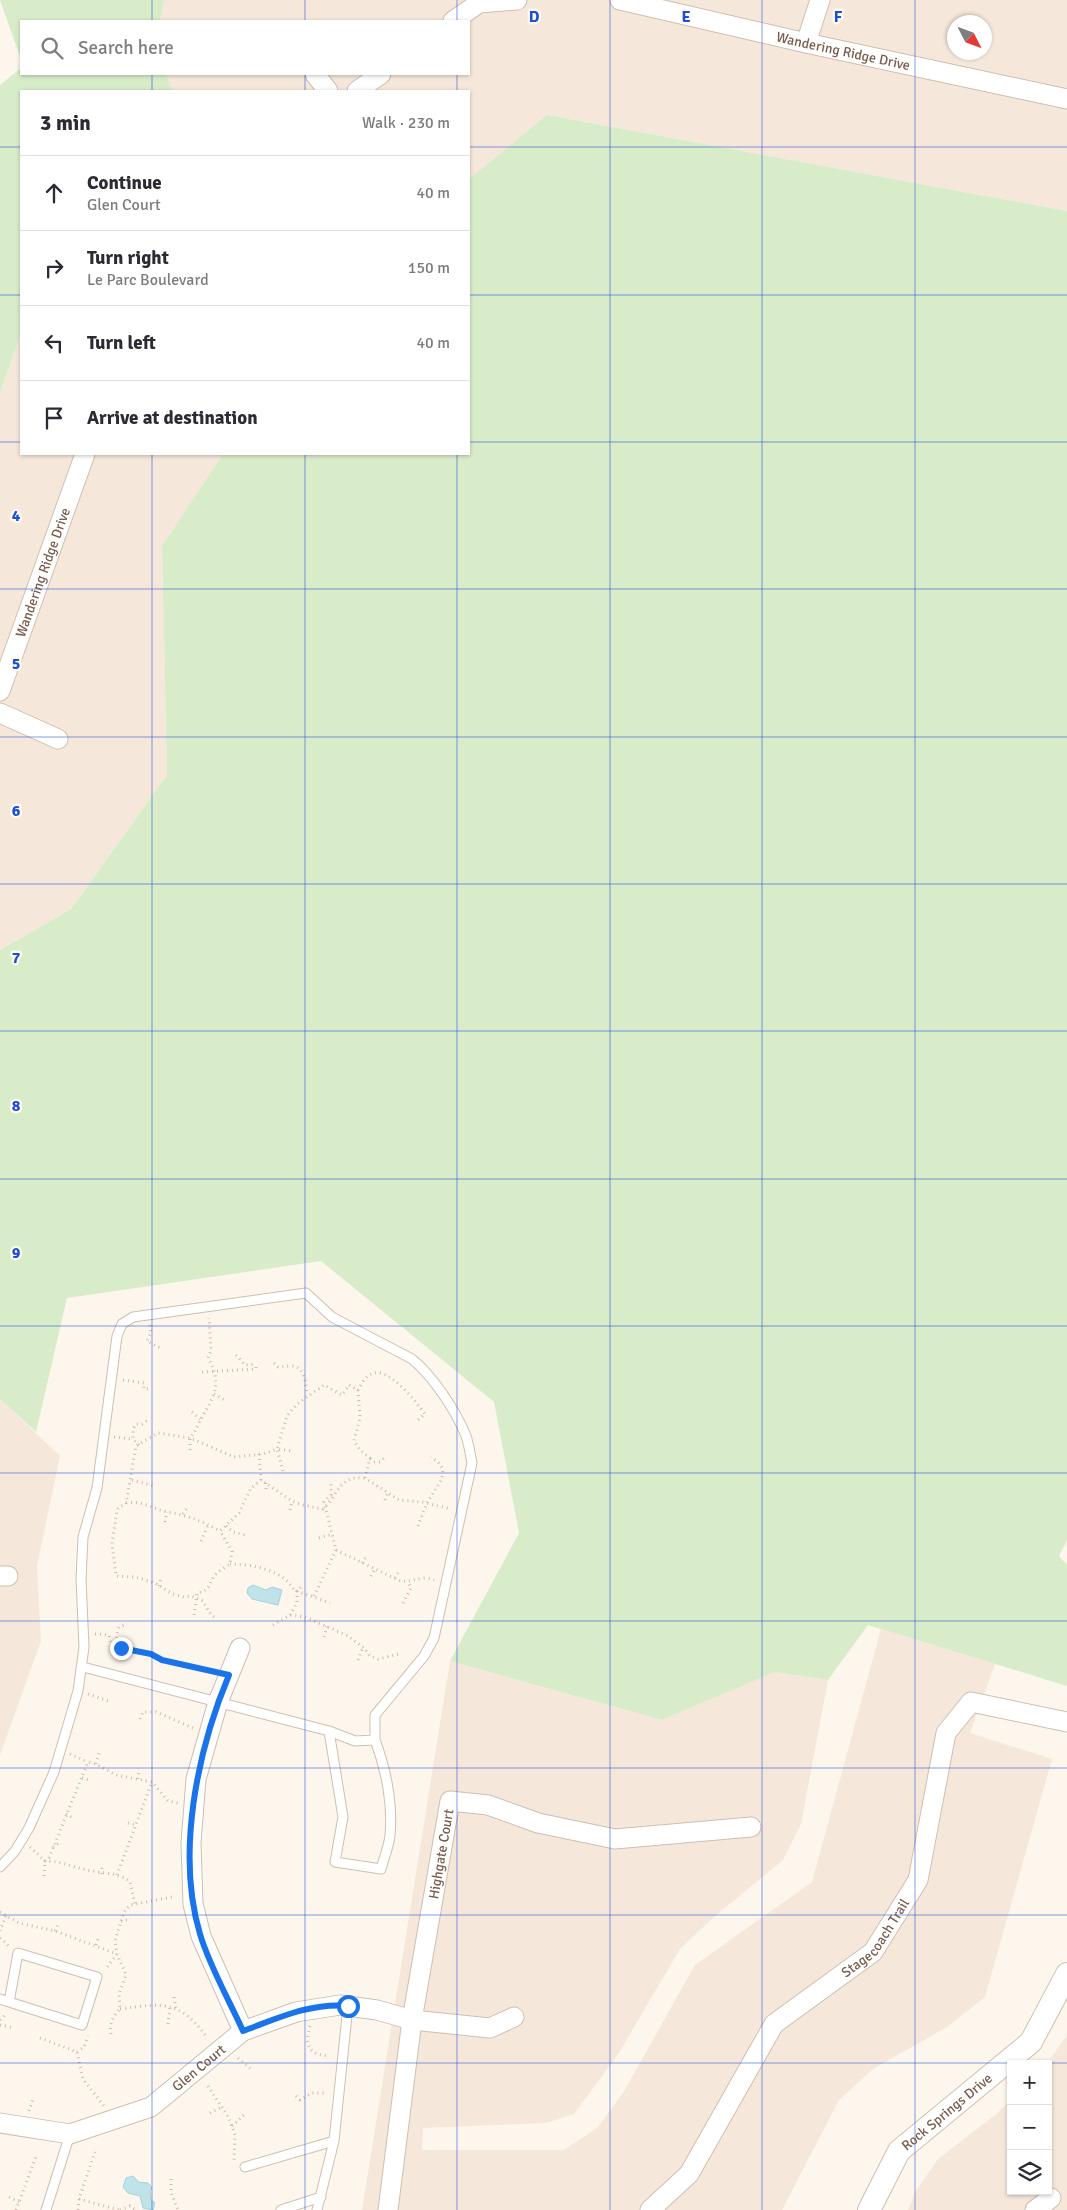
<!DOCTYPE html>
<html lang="en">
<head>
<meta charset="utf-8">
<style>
  :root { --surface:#fff; --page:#f2f2f3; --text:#2b2b33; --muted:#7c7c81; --line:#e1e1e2 }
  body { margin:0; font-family:Signika,sans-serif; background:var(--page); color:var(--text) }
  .controls { position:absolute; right:15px; bottom:15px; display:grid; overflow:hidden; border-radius:0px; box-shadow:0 1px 4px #0004 }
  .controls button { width:45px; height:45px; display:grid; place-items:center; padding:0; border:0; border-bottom:1px solid var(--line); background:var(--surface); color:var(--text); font:25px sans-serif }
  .compass { position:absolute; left:947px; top:15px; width:45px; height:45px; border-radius:50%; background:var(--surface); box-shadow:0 1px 4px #0004; rotate:132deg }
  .stop { position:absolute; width:15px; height:15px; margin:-11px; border:4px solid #1a73e8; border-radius:50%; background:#fff }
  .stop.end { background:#1a73e8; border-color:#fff; box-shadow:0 1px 5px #0008 }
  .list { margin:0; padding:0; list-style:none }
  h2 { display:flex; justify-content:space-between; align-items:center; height:65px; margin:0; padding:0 20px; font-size:21px }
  h2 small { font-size:16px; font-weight:400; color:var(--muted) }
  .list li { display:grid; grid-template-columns:32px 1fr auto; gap:15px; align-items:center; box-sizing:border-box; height:75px; padding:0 20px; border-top:1px solid var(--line) }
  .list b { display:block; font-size:19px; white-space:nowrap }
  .list p { margin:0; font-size:16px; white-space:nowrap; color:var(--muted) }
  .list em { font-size:16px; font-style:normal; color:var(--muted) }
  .icon { flex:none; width:28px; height:28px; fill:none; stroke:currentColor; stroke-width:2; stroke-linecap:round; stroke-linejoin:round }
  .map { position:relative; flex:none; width:1067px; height:2210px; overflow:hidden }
  .search { position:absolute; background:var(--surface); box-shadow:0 1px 4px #0004; left:20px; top:20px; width:450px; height:55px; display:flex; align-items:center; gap:12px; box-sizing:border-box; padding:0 18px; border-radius:0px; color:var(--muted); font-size:19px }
  .panel { position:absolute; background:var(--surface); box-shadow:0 1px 4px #0004; left:20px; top:90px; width:450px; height:365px; border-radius:0px }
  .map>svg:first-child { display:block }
</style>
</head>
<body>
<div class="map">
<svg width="1067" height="2210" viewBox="0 0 1067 2210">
  <rect width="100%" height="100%" fill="#fdf6ec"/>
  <path fill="#f5e8da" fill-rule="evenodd" d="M164,0h903v211l-520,-96 -78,64v-88h-296l-7,-17h303v-53h-309zM954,22h30v30h-30z
    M21,333v121h202l-61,92 5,229 -96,134 -71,41v-557z
    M0,1399l60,57 -23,110 4,75 -41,114z
    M881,1629l114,35 -25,69 82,26 -67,238 -38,30 -74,42 -34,31 -57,110h-420l88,-549 212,59 113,-48 53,8 -27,144 -18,36 -68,56 -35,33 -63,107 -43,58 -28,9 -123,5 -1,22h142l33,-22 26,-35 72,-128 117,-83z
    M1067,2035v175h-159l7,-18 23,-33 57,-44 16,-15v91h37l-1,-127z"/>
  <path fill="#d8ecc9" d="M0,0h164l-4,21h-139v38z
    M21,68v6h145l7,17h-152v242l-21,60v-308z
    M547,115l520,96v1329l-8,16 8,9v121l-199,-61 -40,55 -53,-8 -113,48 -212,-59 69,-128 -25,-131 -173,-141 -254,37 -31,134 -36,-33v-449l71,-41 96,-134 -5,-229 61,-92h246v-275z"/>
  <path fill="#bfe3e8" stroke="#a5d3da" d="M253,1585l13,5 6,-3 10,3 -4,15 -26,-6 -5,-6 1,-5z
    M133,2176l6,6 9,1 4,5 -2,3 1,9 4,3 -2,7 -10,-2 -3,-12 -12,-3 -5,-6 3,-9z"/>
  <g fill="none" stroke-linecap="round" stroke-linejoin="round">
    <g stroke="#d1beb0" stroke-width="11">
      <path id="service" d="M329,1731l14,86 -8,45 46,7c3,-11 8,-23 9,-34 3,-31 -4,-66 -15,-95
        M0,1867l15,-16 14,-23 25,-56 24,-81 6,-44 -3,-68 2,-42 14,-49 20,-152 5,-12 11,-7 173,-24 26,24 80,42c21,17 44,52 54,77 3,8 4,18 6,27l-38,175 -10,18 -49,59v25l-20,1 -26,-10 -246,-64
        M0,1999l9,3 73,23 15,-48 -79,-24 -9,49
        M245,2167l89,-26 14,-135
        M46,2210l24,-76
        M281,2210l40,-13
        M317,2210l17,-69"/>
    </g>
    <g stroke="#d1beb0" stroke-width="21">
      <g id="minor">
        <path id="s1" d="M620,0l186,43 261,56"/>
        <path d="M453,21l26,-18 38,-3"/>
        <path d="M806,43l14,-43"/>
        <path d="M315,74l13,17"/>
        <path d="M357,91l24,-17"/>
        <path id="s2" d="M0,691l85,-237"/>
        <path d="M0,713l58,26"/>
        <path d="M0,1576h8"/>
        <path d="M240,1648l-22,54 -22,77 -5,64 2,61 8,32 42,95"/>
        <path id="s3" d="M0,2123l70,11 81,-27 92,-76 53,-19 44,-7 37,5 35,10 78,8 24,-11"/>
        <path id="s4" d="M388,2210l24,-190 38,-219 38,4 50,18 77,16 136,-12"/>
        <path id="s5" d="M650,2210l39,-36 85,-150 99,-72 45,-72 28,-147 25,-31 96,20"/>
        <path d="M1035,2210l16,-12"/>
      </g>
    </g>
    <g stroke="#d1beb0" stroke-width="24">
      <g id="tertiary">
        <path id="s6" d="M869,2210l30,-59 132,-109 36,-68"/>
      </g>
    </g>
    <path stroke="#d9b8a5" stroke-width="3" stroke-dasharray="1 4" stroke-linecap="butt" d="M150,1325l1,8 -4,8 13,7
      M236,1355l9,10 11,-1
      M274,1363l4,4c5,0 8,-1 13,-1 14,0 15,19 16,29
      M202,1372l54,-3v-5
      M123,1380l21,3v6h7
      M358,1390c3,-5 7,-13 13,-16 17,-9 45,28 54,40l-7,6
      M214,1394l12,7
      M192,1412l8,7
      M114,1437l19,2
      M139,1445l-6,-6v-10l3,-5h6l6,-4
      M190,1450v-12c6,-6 7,-13 12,-21 13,-22 20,-35 6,-59l3,-8 -2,-32
      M259,1454l2,26 31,21 10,4 21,4c16,-15 16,-34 42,-31
      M370,1459l4,3h6l4,-4
      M283,1471l-6,-22 16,2
      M132,1480l23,6
      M266,1483v9
      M385,1500l3,-8
      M126,1503c17,-3 26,6 42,9 20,4 34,9 52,19l19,-18 12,-25 10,-8
      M290,1510l2,-9
      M183,1514l4,-6
      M165,1522l2,-10
      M226,1526l7,6 12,3
      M418,1526l9,-23 15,-24 1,-10 -5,-7 -7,-5
      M319,1538l14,-4
      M201,1541l7,-16
      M336,1550l64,31c14,2 19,-6 34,-1
      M362,1563l4,-6
      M230,1564c22,0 53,6 64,26l36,13
      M371,1576l4,-7
      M395,1578l3,-5
      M159,1586l2,-8
      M314,1596l22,-46 -12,-48 7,-7v-11
      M403,1603l8,-15 -3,-6
      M194,1615l3,-22c17,-4 10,-10 19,-19 4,-4 10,-7 14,-10l2,-13 -12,-20
      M290,1615l7,-12v-12l6,-6
      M214,1617l-5,-5 -6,-11 -11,-5 -8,1 -11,-3 -18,-11 -20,-6 -19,-1 -4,-32 5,-34 2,-3 7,-3 10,-58 22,-13 32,5 44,19 29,-3 14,-5 10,-33 10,-12 27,-19 18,10 7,-10 9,5 2,28 -6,23 6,9 10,8 -5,20 34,22 23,2 29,7
      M273,1625l17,-10 15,2 43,19 16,12 6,8 8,3 21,-5
      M95,1634l14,1 2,11 40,8 11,6 51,12
      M324,1637l3,-11
      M121,1647c-5,-7 -5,-11 -2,-20l5,-2
      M358,1660l5,-13
      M88,1694l20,7
      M140,1719l3,-7h13l37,16
      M70,1754l18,8
      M96,1764l3,-11
      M82,1778l7,2
      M138,1779l1,-10
      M66,1814l7,4
      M128,1823l7,2
      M30,1847l15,14 13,1 28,8 27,4 12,4 5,4 5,22
      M53,1847l6,-4
      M101,1874l1,-6
      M117,1875l35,-93
      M44,1876l1,-15 4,-3 39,-96 8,2 20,11 36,7 16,19 10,2
      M0,1912l19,11 36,8 62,23 -12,16
      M121,1921l10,-2
      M0,1931l6,-15
      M55,1931l4,-9
      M0,1938l9,8
      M96,1945l3,-9
      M174,1997l2,12
      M120,2009c42,-6 59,-9 86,27
      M0,2020l6,-6
      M168,2024l2,-17
      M0,2025l14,3
      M310,2026c-6,20 -1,29 20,30
      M111,2034c-2,-10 2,-17 9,-25l-1,-15 7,-19 -9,-21 -2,-13 9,-29 6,-7 42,-8 3,-2
      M40,2038l37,14 6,27 21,27
      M77,2052l7,-5 4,-11
      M238,2058l15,13
      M208,2086l21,32 6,17 -1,25
      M296,2096l4,4 12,-7h15
      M29,2111l4,-12
      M210,2113l12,-6
      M232,2126l12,-11
      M171,2179v13l7,18
      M9,2197l10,5
      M79,2199l40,11
      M16,2210l21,-56
      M78,2210l1,-11 16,-47
      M120,2210l10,-4 6,4"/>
    <use href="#service" stroke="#fff" stroke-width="9"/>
    <use href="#minor" stroke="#fff" stroke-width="19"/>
    <use href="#tertiary" stroke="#fff" stroke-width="22"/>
  </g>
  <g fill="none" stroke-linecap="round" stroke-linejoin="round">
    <path stroke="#1a73e8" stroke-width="6" d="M121,1648l30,6 11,6 67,15c-32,76 -53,179 -29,259 9,31 30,68 43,97 33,-12 69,-29 105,-25"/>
  </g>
  <path fill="none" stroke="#1d4ed8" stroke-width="1" stroke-opacity="0.55" d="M152,0v21M305,0v21M457,0v21M610,0v2210M762,0v2210M915,0v2210M152,74v17M305,74v17M457,74v17M0,147h21M469,147h598M0,295h21M469,295h598M0,442h21M469,442h598M152,454v1756M305,454v1756M457,454v1756M0,589h1067M0,737h1067M0,884h1067M0,1031h1067M0,1179h1067M0,1326h1067M0,1473h1067M0,1621h1067M0,1768h1067M0,1915h1067M0,2063h1067"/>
  <g text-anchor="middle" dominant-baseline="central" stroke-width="4.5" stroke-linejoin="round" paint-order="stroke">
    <g font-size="14" fill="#7a5c4d" stroke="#fffaf3">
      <text stroke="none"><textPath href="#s1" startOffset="229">Wandering Ridge Drive</textPath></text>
      <text stroke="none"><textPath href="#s2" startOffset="126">Wandering Ridge Drive</textPath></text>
      <text stroke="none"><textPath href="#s4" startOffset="360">Highgate Court</textPath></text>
      <text stroke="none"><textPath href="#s5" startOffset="360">Stagecoach Trail</textPath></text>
      <text stroke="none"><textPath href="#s3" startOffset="218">Glen Court</textPath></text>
      <text stroke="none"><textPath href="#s6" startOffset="128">Rock Springs Drive</textPath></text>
    </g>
  </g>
  <g font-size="16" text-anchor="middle" font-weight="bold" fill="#1d4ed8" stroke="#fffaf3" stroke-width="4.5" stroke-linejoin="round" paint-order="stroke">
    <text x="534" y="22">D</text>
    <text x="686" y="22">E</text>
    <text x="838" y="22">F</text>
    <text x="16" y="521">4</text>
    <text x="16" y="669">5</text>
    <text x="16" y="816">6</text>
    <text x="16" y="963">7</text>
    <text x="16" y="1111">8</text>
    <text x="16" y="1258">9</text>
  </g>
</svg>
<div class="controls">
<button>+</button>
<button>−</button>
<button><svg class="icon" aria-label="layers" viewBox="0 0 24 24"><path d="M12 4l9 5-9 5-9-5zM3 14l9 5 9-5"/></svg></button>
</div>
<svg class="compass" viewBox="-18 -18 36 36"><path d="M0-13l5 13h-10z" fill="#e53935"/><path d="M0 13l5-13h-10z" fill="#7c7c81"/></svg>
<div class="stop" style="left:348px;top:2006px"></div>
<div class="stop end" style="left:121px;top:1648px"></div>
<div class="search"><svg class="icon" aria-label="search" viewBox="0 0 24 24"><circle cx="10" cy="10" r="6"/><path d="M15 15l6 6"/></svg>Search here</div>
<section class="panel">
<h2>3 min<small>Walk · 230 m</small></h2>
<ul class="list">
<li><svg class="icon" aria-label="ahead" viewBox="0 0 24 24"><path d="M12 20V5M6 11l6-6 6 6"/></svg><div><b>Continue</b><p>Glen Court</p></div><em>40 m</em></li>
<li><svg class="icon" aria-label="right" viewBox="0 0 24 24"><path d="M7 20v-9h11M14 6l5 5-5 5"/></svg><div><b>Turn right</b><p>Le Parc Boulevard</p></div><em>150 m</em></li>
<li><svg class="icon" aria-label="left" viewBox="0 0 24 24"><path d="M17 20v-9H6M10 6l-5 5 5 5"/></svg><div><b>Turn left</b></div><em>40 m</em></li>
<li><svg class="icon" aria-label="arrive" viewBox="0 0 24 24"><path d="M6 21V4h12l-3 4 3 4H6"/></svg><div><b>Arrive at destination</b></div></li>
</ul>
</section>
</div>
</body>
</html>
